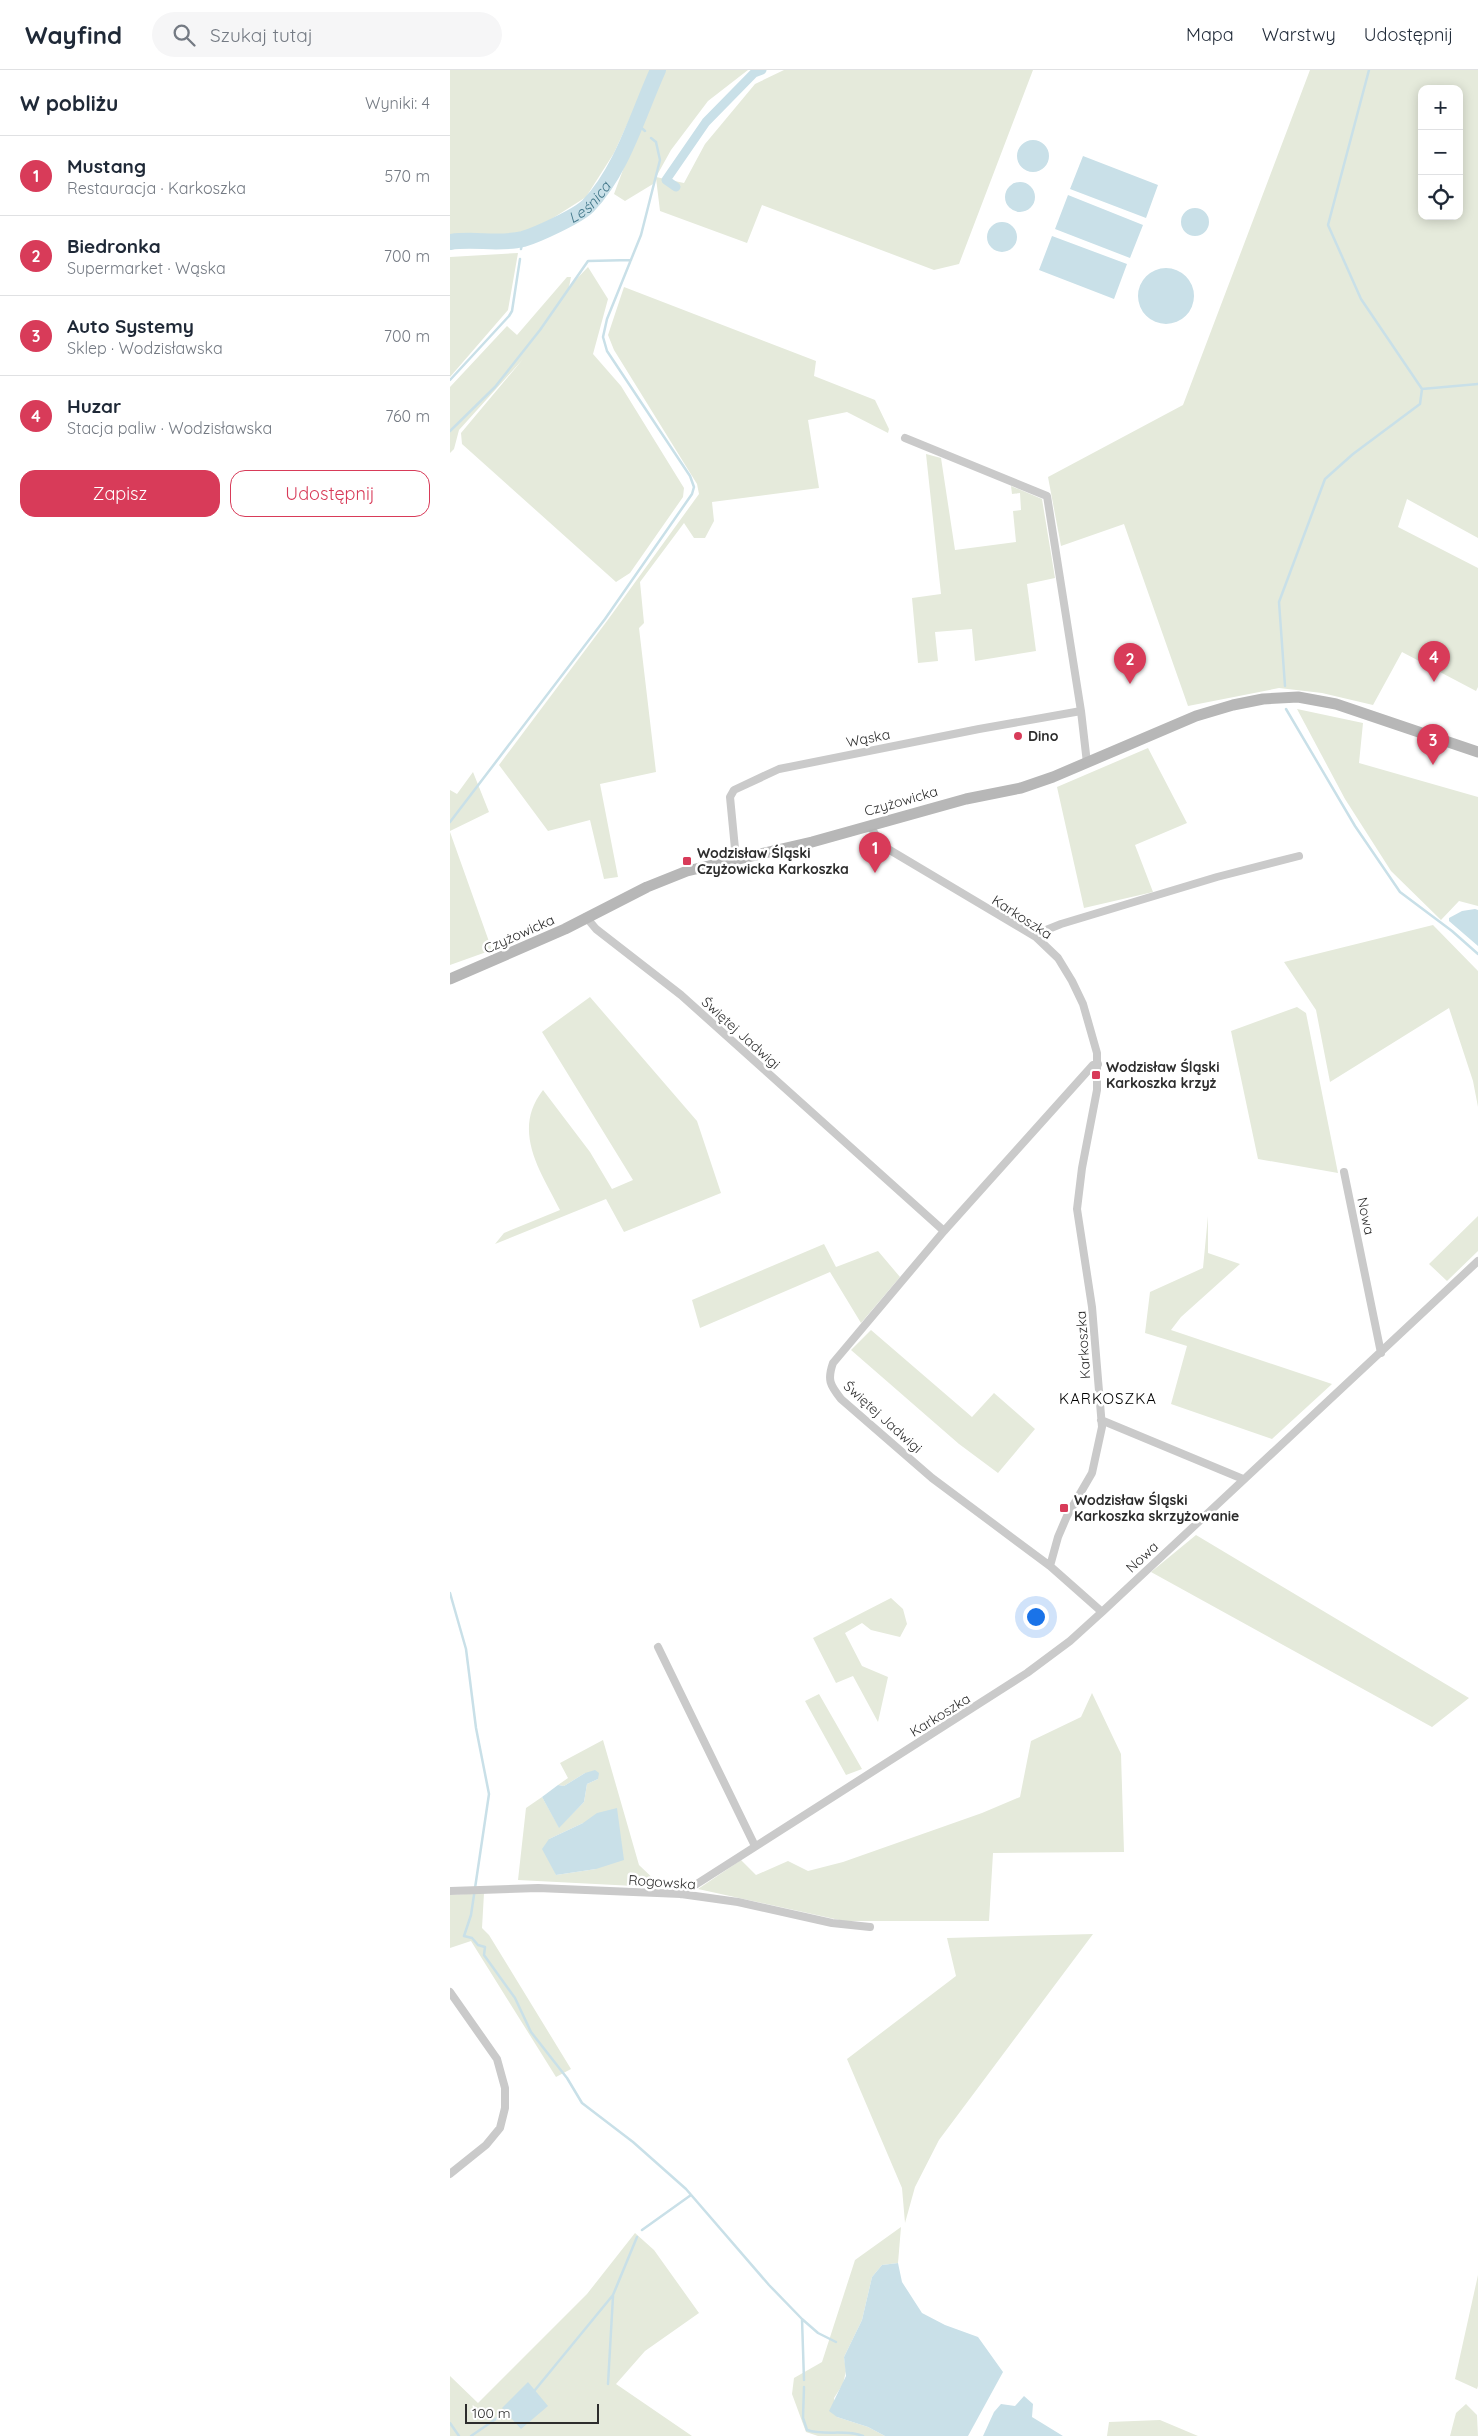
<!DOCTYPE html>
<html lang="pl">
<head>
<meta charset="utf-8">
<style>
  :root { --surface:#fff; --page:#f6f6f7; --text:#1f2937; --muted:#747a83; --line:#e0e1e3; --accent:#d83b59 }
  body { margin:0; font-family:Quicksand,sans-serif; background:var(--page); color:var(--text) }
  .controls { position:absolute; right:15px; top:15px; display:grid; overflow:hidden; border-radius:10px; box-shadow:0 2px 12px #0003 }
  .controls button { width:45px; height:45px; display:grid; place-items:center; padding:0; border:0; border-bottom:1px solid var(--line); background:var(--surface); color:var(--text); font:25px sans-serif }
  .scale { position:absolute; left:15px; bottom:12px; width:134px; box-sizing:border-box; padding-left:5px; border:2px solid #2d2d2d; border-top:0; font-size:14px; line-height:18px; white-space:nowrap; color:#2d2d2d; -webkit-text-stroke:4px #fff; paint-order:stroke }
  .you { position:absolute; left:585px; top:1546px; width:18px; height:18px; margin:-12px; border:4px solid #fff; border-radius:50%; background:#1a73e8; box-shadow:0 0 0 8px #1a73e833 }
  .badge { display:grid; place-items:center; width:32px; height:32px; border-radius:50%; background:var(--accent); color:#fff; font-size:16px; font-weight:700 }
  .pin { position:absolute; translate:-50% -41px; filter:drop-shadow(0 1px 2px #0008) }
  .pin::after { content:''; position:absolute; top:26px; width:18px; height:15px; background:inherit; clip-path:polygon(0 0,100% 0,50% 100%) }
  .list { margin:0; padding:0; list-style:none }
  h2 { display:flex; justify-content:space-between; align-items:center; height:65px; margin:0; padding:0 20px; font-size:21px }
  h2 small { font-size:16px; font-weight:400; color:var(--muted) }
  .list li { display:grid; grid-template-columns:32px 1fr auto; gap:15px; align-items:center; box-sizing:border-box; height:80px; padding:0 20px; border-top:1px solid var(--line) }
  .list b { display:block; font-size:19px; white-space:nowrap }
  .list p { margin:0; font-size:16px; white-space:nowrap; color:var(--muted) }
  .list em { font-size:16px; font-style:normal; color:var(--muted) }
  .actions { display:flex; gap:10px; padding:15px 20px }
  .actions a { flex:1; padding:11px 0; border:1px solid var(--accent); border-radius:15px; text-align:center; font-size:18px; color:var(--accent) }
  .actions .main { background:var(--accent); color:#fff }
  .icon { flex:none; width:28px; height:28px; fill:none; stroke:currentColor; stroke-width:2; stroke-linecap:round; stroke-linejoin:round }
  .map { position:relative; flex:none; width:1028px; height:2366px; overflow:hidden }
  header { display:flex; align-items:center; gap:30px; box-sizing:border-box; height:70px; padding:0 25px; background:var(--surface); border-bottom:1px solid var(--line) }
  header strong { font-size:24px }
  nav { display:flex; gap:28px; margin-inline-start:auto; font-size:18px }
  .search { width:350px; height:45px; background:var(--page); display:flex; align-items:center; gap:12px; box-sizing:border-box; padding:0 18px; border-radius:28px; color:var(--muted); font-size:19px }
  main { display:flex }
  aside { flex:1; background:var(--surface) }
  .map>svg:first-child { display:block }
</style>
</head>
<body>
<header>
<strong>Wayfind</strong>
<div class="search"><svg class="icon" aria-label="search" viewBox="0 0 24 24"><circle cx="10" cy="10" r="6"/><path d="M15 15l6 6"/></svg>Szukaj tutaj</div>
<nav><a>Mapa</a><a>Warstwy</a><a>Udostępnij</a></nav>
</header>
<main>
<aside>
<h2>W pobliżu<small>Wyniki: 4</small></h2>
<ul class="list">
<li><span class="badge">1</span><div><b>Mustang</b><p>Restauracja · Karkoszka</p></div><em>570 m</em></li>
<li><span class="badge">2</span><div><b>Biedronka</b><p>Supermarket · Wąska</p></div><em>700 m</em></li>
<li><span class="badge">3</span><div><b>Auto Systemy</b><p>Sklep · Wodzisławska</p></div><em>700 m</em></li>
<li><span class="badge">4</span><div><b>Huzar</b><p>Stacja paliw · Wodzisławska</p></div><em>760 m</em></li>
</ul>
<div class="actions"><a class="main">Zapisz</a><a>Udostępnij</a></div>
</aside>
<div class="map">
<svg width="1028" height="2366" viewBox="0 0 1028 2366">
  <rect width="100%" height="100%" fill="#fff"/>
  <path fill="#e5eadb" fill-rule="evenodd" d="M0,0h202l-38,83 -28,44 -58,37 -19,3 -59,-3z
    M216,0h82l-40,31 -37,49 -15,27 28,6 21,-39 50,-60 29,-14h249l-74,194 -25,6 -172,-65 -15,38 -87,-32 -4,-33 -3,6 -28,17 -11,-7 28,-75z
    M860,0h168v468l-71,-39 -9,28 80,41v119l-2,4 -74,-39 -29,53 -51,-12 -43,-5 -91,18 -64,-182 -63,22 -13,-69 135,-72zM972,19h37v127h-37z
    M68,183l-10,57 -58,67v-120z
    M138,197l20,32 -15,55 28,32 63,102 -1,9 -53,76 -14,9 -154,-138 -1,-11 62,-74 -64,71 -5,19 -4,4v-66l57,-61 10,9 50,-58h4l-2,10z
    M174,217l192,74 -2,15 61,24 14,29 -1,4 -41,-21 -39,8 11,68 -107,14 2,19 -9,17h-11l-10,-15 -44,59 4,41 -5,5 17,144 -56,12 18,93 -14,2 -14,-59 -42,11 -49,-66 108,-144 92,-127 -2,-10 -83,-134 -6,-15z
    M476,384l15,4 14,92 61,-8 -3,-31 8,-1 -1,-17 -8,1 -1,-8 31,13 13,79 -28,6 9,67 -61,10 -3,-32 -37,3 3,29 -20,2 -6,-65 29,-4z
    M847,639l66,14 -4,40 119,34v109l-19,-5 -18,19 -50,-49 -46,-72z
    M698,678l39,75 -52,22 18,47 -69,16 -27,-121z
    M23,702l16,40 -39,19v-41l7,4z
    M0,762l42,118 -42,15z
    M983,855l45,46v136l-5,-26 -24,-73 -119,74 -14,-72 -32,-48z
    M140,927l107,124 24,72 -97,39 -18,-33 -111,45 9,-11 56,-23c-19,-38 -49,-79 -17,-120l47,62 22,37 21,-9 -91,-148z
    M847,937l9,6 32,160 -80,-14 -27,-128z
    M758,1146v37l32,11 -59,53 -10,13 161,54 -60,55 -101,-35 16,-58 -42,-13 5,-41 53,-24z
    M1028,1146v35l-31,30 -18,-17z
    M374,1174l12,23 42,-16 22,26 -39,46 -31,-51 -130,56 -8,-28z
    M421,1260l101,87 22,-24 41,36 -37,44 -39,-29 -108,-94z
    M746,1465l273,163 -37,29 -281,-155z
    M441,1528l12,11 4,15 -7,13 -29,-7 -9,-7 -17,10 17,33 26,11 -10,45 -25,-46 -17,7 -23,-45z
    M642,1623l29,61 3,98 -131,1 -4,68h-145l-146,-32 43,-29 15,15 32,-14 20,10 35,-9 139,-49 38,-16 11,-56 50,-24z
    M369,1624l43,75 -16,6 -41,-74z
    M153,1670l36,125 21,20 26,-2 -13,5 -155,-8 8,-72 16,-11 17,30 25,-25 3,-18 11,-5 -13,-6 -21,13 -6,-1 10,-7 -8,-15zM133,1753l13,46 -40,6 -7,-36z
    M34,1823l-2,35 7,7 82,134 -15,8 -85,-136 -21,7v-53z
    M643,1864l-154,206 -24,47 -10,36 -3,-35 -55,-129 109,-83 -9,-38z
    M451,2157l-3,36 -16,2 -10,12 -10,43 -18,37 2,14 -3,13 -9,14 3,19 31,10 17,9h-67l-12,-4 -14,-38 2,-16 28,-16 33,-102z
    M185,2163l19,17 45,63 -54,38 -29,33 76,52h-242v-60l28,27 109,-109z
    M1028,2205v111l-1,3 -22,-10z
    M1016,2334l11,11 1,21h-28l6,-23z
    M710,2350l38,16h-91l2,-14z"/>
  <path fill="#c9e0e8" d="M567 86a16 16 0 1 1 32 0a16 16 0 1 1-32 0Z
    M633,86l75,29 -12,33 -76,-29z
    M555 127a15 15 0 1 1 30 0a15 15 0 1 1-30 0Z
    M618,125l75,30 -13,33 -75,-29z
    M731 152a14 14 0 1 1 28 0a14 14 0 1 1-28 0Z
    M537 167a15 15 0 1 1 30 0a15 15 0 1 1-30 0Z
    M602,166l75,28 -13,35 -75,-29z
    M688 226a28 28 0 1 1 56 0a28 28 0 1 1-56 0Z
    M1025,839l3,1v36l-29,-25v-3l13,-7z
    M145,1700l4,3 -1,6 -11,5 -3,18 -25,26 -17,-31 16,-12 6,1 21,-13z
    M167,1738l7,52 -28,9 -40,6 -14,-26 7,-10 34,-16 14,-10z
    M448,2193l4,19 20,31 23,12 33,12 25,35 -35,64h-83l-17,-9 -31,-10 -8,-6 17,-35 -2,-19 18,-37 10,-43 10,-12z
    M78,2312l20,24 -27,23 -19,-21z
    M574,2326l9,8 -1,13 31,19h-80l11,-24 7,-8 14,2z"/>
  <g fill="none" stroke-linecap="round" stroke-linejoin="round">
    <path stroke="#c9e0e8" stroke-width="2.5" d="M185,52l10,9
      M71,179l2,-10
      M0,310l59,-64 3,-5 8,-52
      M972,319l56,-5
      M0,361l45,-44 45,-57 48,-69 43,-1
      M835,616l-6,-84 46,-123 28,-25 67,-50 2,-15 -61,-90 -33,-74 41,-155
      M836,639l69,117 45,66 52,39 26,23
      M0,752l155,-203 87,-125 2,-7 -4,-11 -83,-125 -4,-14 4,-18 34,-84 19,-75 -4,-18 -5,-4
      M0,1523l16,56 10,79 13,66 -18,121 -7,21 8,2 6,7 7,2 -1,8 31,43 16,34 36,46 15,25 51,39 53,47 83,96 33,34 2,61
      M192,2160l49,-35
      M352,2249l16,14 18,9
      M158,2314l5,-88
      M354,2317l-1,31 4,12c18,6 39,-1 56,6
      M85,2320l78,-95 24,-58
      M0,2353l9,13
      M21,2366l35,-24"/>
    <path stroke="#c9e0e8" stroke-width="9" d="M226,117l-10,-7 40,-58 48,-49 8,-3"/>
    <path stroke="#c9e0e8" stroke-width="16" id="s1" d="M0,172c24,-4 49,3 73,-3 14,-4 55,-23 65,-33 34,-35 50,-92 70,-136"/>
    <path stroke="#cacaca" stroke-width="8" d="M455,368l142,58 34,215
      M286,789l-6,-62 4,-7 45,-21 200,-40 102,-18 6,52
      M136,847l10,12 85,66 263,236 149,-166 5,-1
      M586,867l10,-7 15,-6 156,-47 82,-21
      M894,1102l37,181
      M494,1161l-111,132c-6,17 -3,22 8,36l91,79 118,88
      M651,1350l142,59
      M652,1542l376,-351
      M208,1577l97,199
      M0,1821l88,-3 143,6 57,8 94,21 38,4
      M231,1824l346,-221 43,-32 32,-29 -52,-46 8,-29 9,-21 25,-43 10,-46 -10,-120 -15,-98 5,-41 15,-78v-37l-14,-49 -11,-23 -14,-23 -22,-21 -148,-88 -12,-13 -6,-11
      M0,1922l47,67 8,29v20l-5,20 -14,17 -36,29"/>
    <path stroke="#b7b7b7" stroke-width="11" d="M0,909l115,-50 82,-42 40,-16 125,-29 154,-43 55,-11 32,-11 143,-61 37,-11 30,-6 35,-2 38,7 142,48"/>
  </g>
  <g fill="#d83b59" stroke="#fff" stroke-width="2">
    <circle cx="568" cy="666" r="5"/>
    <rect x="232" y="786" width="10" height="10" rx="2.5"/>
    <rect x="641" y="1000" width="10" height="10" rx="2.5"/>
    <rect x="609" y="1433" width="10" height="10" rx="2.5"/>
  </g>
  <g text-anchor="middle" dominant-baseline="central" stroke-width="5" stroke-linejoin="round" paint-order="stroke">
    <g font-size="14" font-weight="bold" fill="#2d2d2d" stroke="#fff" text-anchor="start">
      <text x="578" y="666">Dino</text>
      <text x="247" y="783">Wodzisław Śląski<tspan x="247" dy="16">Czyżowicka Karkoszka</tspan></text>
      <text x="656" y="997">Wodzisław Śląski<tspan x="656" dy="16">Karkoszka krzyż</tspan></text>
      <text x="624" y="1430">Wodzisław Śląski<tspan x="624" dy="16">Karkoszka skrzyżowanie</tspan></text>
    </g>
    <g font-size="14" fill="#2d2d2d" stroke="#fff">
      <text transform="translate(418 668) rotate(-11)">Wąska</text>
      <text transform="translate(451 731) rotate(-16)">Czyżowicka</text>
      <text transform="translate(572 847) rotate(33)">Karkoszka</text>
      <text transform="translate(69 864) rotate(-24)">Czyżowicka</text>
      <text transform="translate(291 963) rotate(42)">Świętej Jadwigi</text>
      <text transform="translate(916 1146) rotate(78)">Nowa</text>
      <text transform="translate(633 1275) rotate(-94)">Karkoszka</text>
      <text transform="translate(433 1347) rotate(42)">Świętej Jadwigi</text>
      <text transform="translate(692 1487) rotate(-43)">Nowa</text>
      <text transform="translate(490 1645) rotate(-32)">Karkoszka</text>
      <text transform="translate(212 1812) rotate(4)">Rogowska</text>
    </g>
    <g font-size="15" font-style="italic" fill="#417689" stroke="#fff">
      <text stroke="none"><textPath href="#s1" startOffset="150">Leśnica</textPath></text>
    </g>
    <g font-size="15" letter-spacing="1" fill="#000" stroke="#fff">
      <text x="658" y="1328">KARKOSZKA</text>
    </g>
  </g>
</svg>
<div class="controls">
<button>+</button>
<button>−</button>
<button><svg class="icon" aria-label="locate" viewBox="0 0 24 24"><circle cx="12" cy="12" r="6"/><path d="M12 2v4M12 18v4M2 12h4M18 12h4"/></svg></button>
</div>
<div class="scale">100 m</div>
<div class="you"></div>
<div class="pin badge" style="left:425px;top:803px">1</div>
<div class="pin badge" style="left:680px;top:614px">2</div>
<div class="pin badge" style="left:983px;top:695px">3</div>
<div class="pin badge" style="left:984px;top:612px">4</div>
</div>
</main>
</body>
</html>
